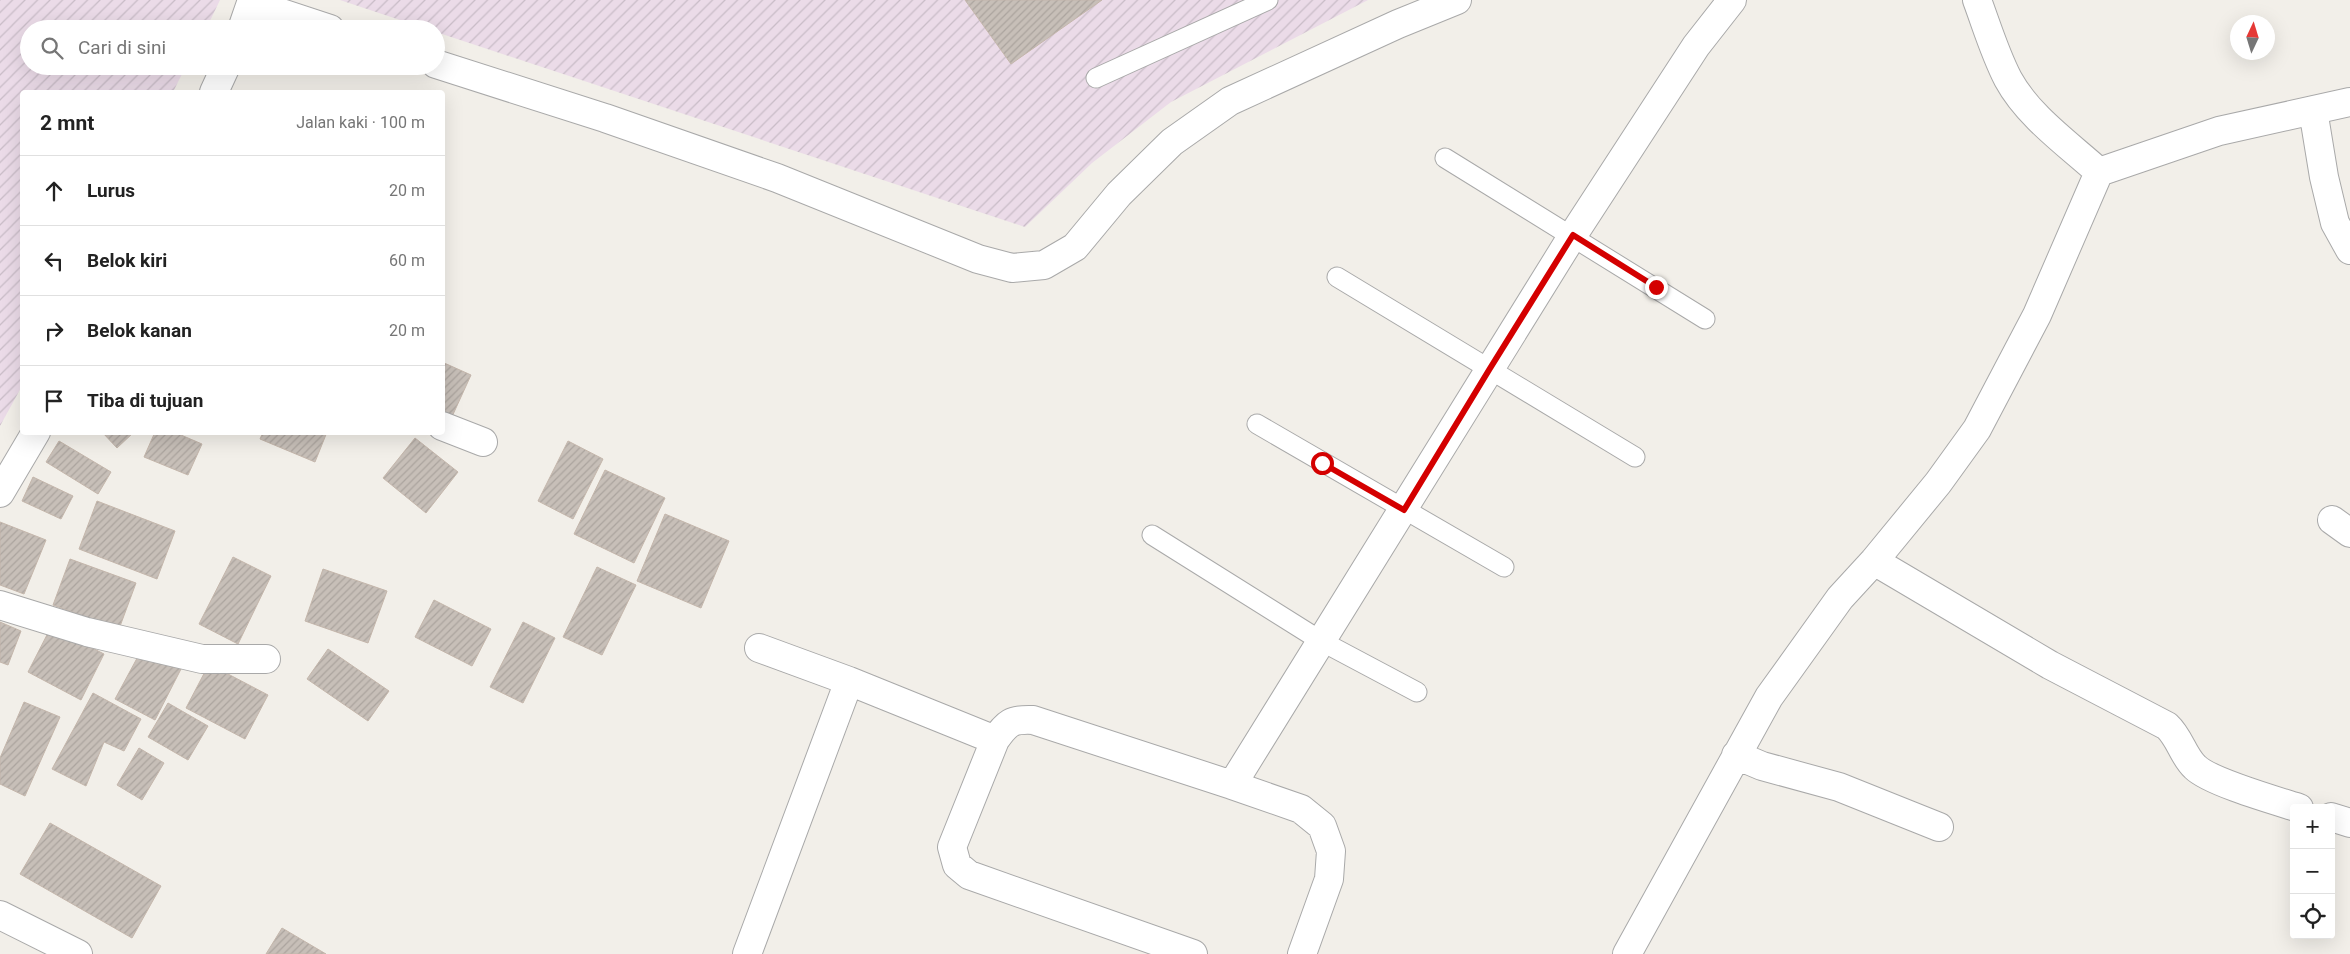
<!DOCTYPE html>
<html lang="id">
<head>
<meta charset="utf-8">
<style>
  :root { --surface:#fff; --page:#f6f6f6; --text:#222; --muted:#767676; --line:#e0e0e0 }
  body { margin:0; font-family:Roboto,sans-serif; background:var(--page); color:var(--text) }
  .controls { position:absolute; right:15px; bottom:15px; display:grid; overflow:hidden; border-radius:5px; box-shadow:0 5px 20px #0002 }
  .controls button { width:45px; height:45px; display:grid; place-items:center; padding:0; border:0; border-bottom:1px solid var(--line); background:var(--surface); color:var(--text); font:25px sans-serif }
  .compass { position:absolute; left:2230px; top:15px; width:45px; height:45px; border-radius:50%; background:var(--surface); box-shadow:0 5px 20px #0002; rotate:4deg }
  .stop { position:absolute; width:15px; height:15px; margin:-11px; border:4px solid #d40000; border-radius:50%; background:#fff }
  .stop.end { background:#d40000; border-color:#fff; box-shadow:0 1px 5px #0008 }
  .list { margin:0; padding:0; list-style:none }
  h2 { display:flex; justify-content:space-between; align-items:center; height:65px; margin:0; padding:0 20px; font-size:21px }
  h2 small { font-size:16px; font-weight:400; color:var(--muted) }
  .list li { display:grid; grid-template-columns:32px 1fr auto; gap:15px; align-items:center; box-sizing:border-box; height:70px; padding:0 20px; border-top:1px solid var(--line) }
  .list b { display:block; font-size:19px; white-space:nowrap }
  .list em { font-size:16px; font-style:normal; color:var(--muted) }
  .icon { flex:none; width:28px; height:28px; fill:none; stroke:currentColor; stroke-width:2; stroke-linecap:round; stroke-linejoin:round }
  .map { position:relative; flex:none; width:2350px; height:954px; overflow:hidden }
  .search { position:absolute; background:var(--surface); box-shadow:0 5px 20px #0002; left:20px; top:20px; width:425px; height:55px; display:flex; align-items:center; gap:12px; box-sizing:border-box; padding:0 18px; border-radius:28px; color:var(--muted); font-size:19px }
  .panel { position:absolute; background:var(--surface); box-shadow:0 5px 20px #0002; left:20px; top:90px; width:425px; height:345px; border-radius:5px }
  .map>svg:first-child { display:block }
</style>
</head>
<body>
<div class="map">
<svg width="2350" height="954" viewBox="0 0 2350 954">
  <defs>
    <pattern id="industrial-furrows" width="10" height="10" patternUnits="userSpaceOnUse" patternTransform="scale(1.25)"><rect width="10" height="10" fill="#ebdbe8"/><path d="M-1 1l2-2M0 10L10 0M9 11l2-2" fill="none" stroke="#c9bcc7"/></pattern>
    <pattern id="building-hatch" width="6" height="6" patternUnits="userSpaceOnUse" patternTransform="scale(1.25)"><rect width="6" height="6" fill="#c7bfb8"/><path d="M-1 1l2-2M0 6l6-6M5 7l2-2" fill="none" stroke="#aba49e"/></pattern>
  </defs>
  <rect width="100%" height="100%" fill="#f2efe9"/>
  <path fill="url(#industrial-furrows)" d="M0,0h220l-14,29h-177v37h157l-13,26h-151v294l-22,40z
    M340,0h1028l-197,102 -79,61 -67,64 -589,-195v-3h-9z"/>
  <path fill="url(#building-hatch)" stroke="#c4b6ab" d="M965,0h137l-91,64z
    M442,362l29,13 -21,46 -8,-3z
    M102,432h32l-17,16z
    M155,432h19l28,12 -14,31 -44,-18z
    M263,432h64l-12,30 -55,-23z
    M415,438l43,34 -32,41 -43,-35z
    M59,441l52,31 -13,22 -52,-32z
    M568,441l35,18 -30,60 -35,-18z
    M605,470l60,28 -31,65 -60,-29z
    M33,477l40,19 -12,23 -39,-18z
    M97,501l78,30 -18,48 -78,-30z
    M665,514l64,27 -28,67 -64,-27z
    M0,522l46,18 -22,54 -24,-9z
    M233,557l38,19 -33,68 -39,-20z
    M70,559l66,24 -17,46 -66,-24z
    M597,567l39,18 -34,70 -39,-18z
    M323,569l64,22 -19,52 -63,-22z
    M434,600l57,29 -19,37 -57,-29z
    M0,622l21,9 -13,34 -8,-3z
    M523,622l32,16 -32,65 -33,-16z
    M51,627l53,27 -23,46 -53,-28z
    M142,649l39,20 -26,51 -40,-21z
    M328,649l61,42 -21,30 -61,-42z
    M209,664l59,31 -23,44 -59,-31z
    M93,693l48,26 -17,32 -20,-9 -18,44 -34,-17z
    M24,702l36,15 -35,79 -25,-12v-26z
    M168,703l40,23 -20,34 -40,-23z
    M139,748l25,15 -22,37 -25,-15z
    M50,823l111,63 -29,52 -112,-64z
    M282,928l44,26h-60z"/>
  <g fill="none" stroke-linecap="round" stroke-linejoin="round">
    <g stroke="#a9a9a9" stroke-width="21">
      <path id="service" d="M1096,78l172,-78
        M1445,158l260,161
        M1337,277l298,180
        M1257,424l247,143
        M1152,535l169,106 96,51"/>
    </g>
    <g stroke="#a9a9a9" stroke-width="30">
      <path id="minor" d="M1977,0c10,27 18,54 31,79 20,37 60,65 91,93
        M242,29l9,-26 79,26
        M436,64l169,54 172,60 201,81 34,9 32,-3 31,-18 44,-53 53,-52 58,-41 168,-77 59,-24
        M214,92l12,-26
        M2313,110l11,67 11,46 15,27
        M442,426l41,16
        M0,493l36,-61
        M2332,520l18,13
        M1874,561l176,104 117,61c13,12 16,30 28,41 15,15 82,34 104,41
        M0,605l87,27 115,27h64
        M759,648l90,33 146,59c12,-17 16,-21 38,-20l199,65 341,-550 123,-189 36,-46
        M995,740l-43,107 5,18 12,10 224,79
        M1736,755l26,11 77,21 100,40
        M1232,785l69,24 21,17 9,25 -2,28 -27,75
        M2331,817l19,6
        M0,915l78,39
        M747,954l102,-273
        M1627,954l142,-257 71,-99 34,-37 64,-78 39,-54 60,-114 62,-143 120,-41 131,-29"/>
    </g>
    <use href="#service" stroke="#fff" stroke-width="19"/>
    <use href="#minor" stroke="#fff" stroke-width="28"/>
  </g>
  <g fill="none" stroke-linecap="round" stroke-linejoin="round">
    <path stroke="#d40000" stroke-width="6" d="M1322,463l82,47 85,-140 84,-135 83,52"/>
  </g>
</svg>
<div class="controls">
<button>+</button>
<button>−</button>
<button><svg class="icon" aria-label="locate" viewBox="0 0 24 24"><circle cx="12" cy="12" r="6"/><path d="M12 2v4M12 18v4M2 12h4M18 12h4"/></svg></button>
</div>
<svg class="compass" viewBox="-18 -18 36 36"><path d="M0-13l5 13h-10z" fill="#e53935"/><path d="M0 13l5-13h-10z" fill="#767676"/></svg>
<div class="stop" style="left:1322px;top:463px"></div>
<div class="stop end" style="left:1656px;top:287px"></div>
<div class="search"><svg class="icon" aria-label="search" viewBox="0 0 24 24"><circle cx="10" cy="10" r="6"/><path d="M15 15l6 6"/></svg>Cari di sini</div>
<section class="panel">
<h2>2 mnt<small>Jalan kaki · 100 m</small></h2>
<ul class="list">
<li><svg class="icon" aria-label="ahead" viewBox="0 0 24 24"><path d="M12 20V5M6 11l6-6 6 6"/></svg><div><b>Lurus</b></div><em>20 m</em></li>
<li><svg class="icon" aria-label="left" viewBox="0 0 24 24"><path d="M17 20v-9H6M10 6l-5 5 5 5"/></svg><div><b>Belok kiri</b></div><em>60 m</em></li>
<li><svg class="icon" aria-label="right" viewBox="0 0 24 24"><path d="M7 20v-9h11M14 6l5 5-5 5"/></svg><div><b>Belok kanan</b></div><em>20 m</em></li>
<li><svg class="icon" aria-label="arrive" viewBox="0 0 24 24"><path d="M6 21V4h12l-3 4 3 4H6"/></svg><div><b>Tiba di tujuan</b></div></li>
</ul>
</section>
</div>
</body>
</html>
